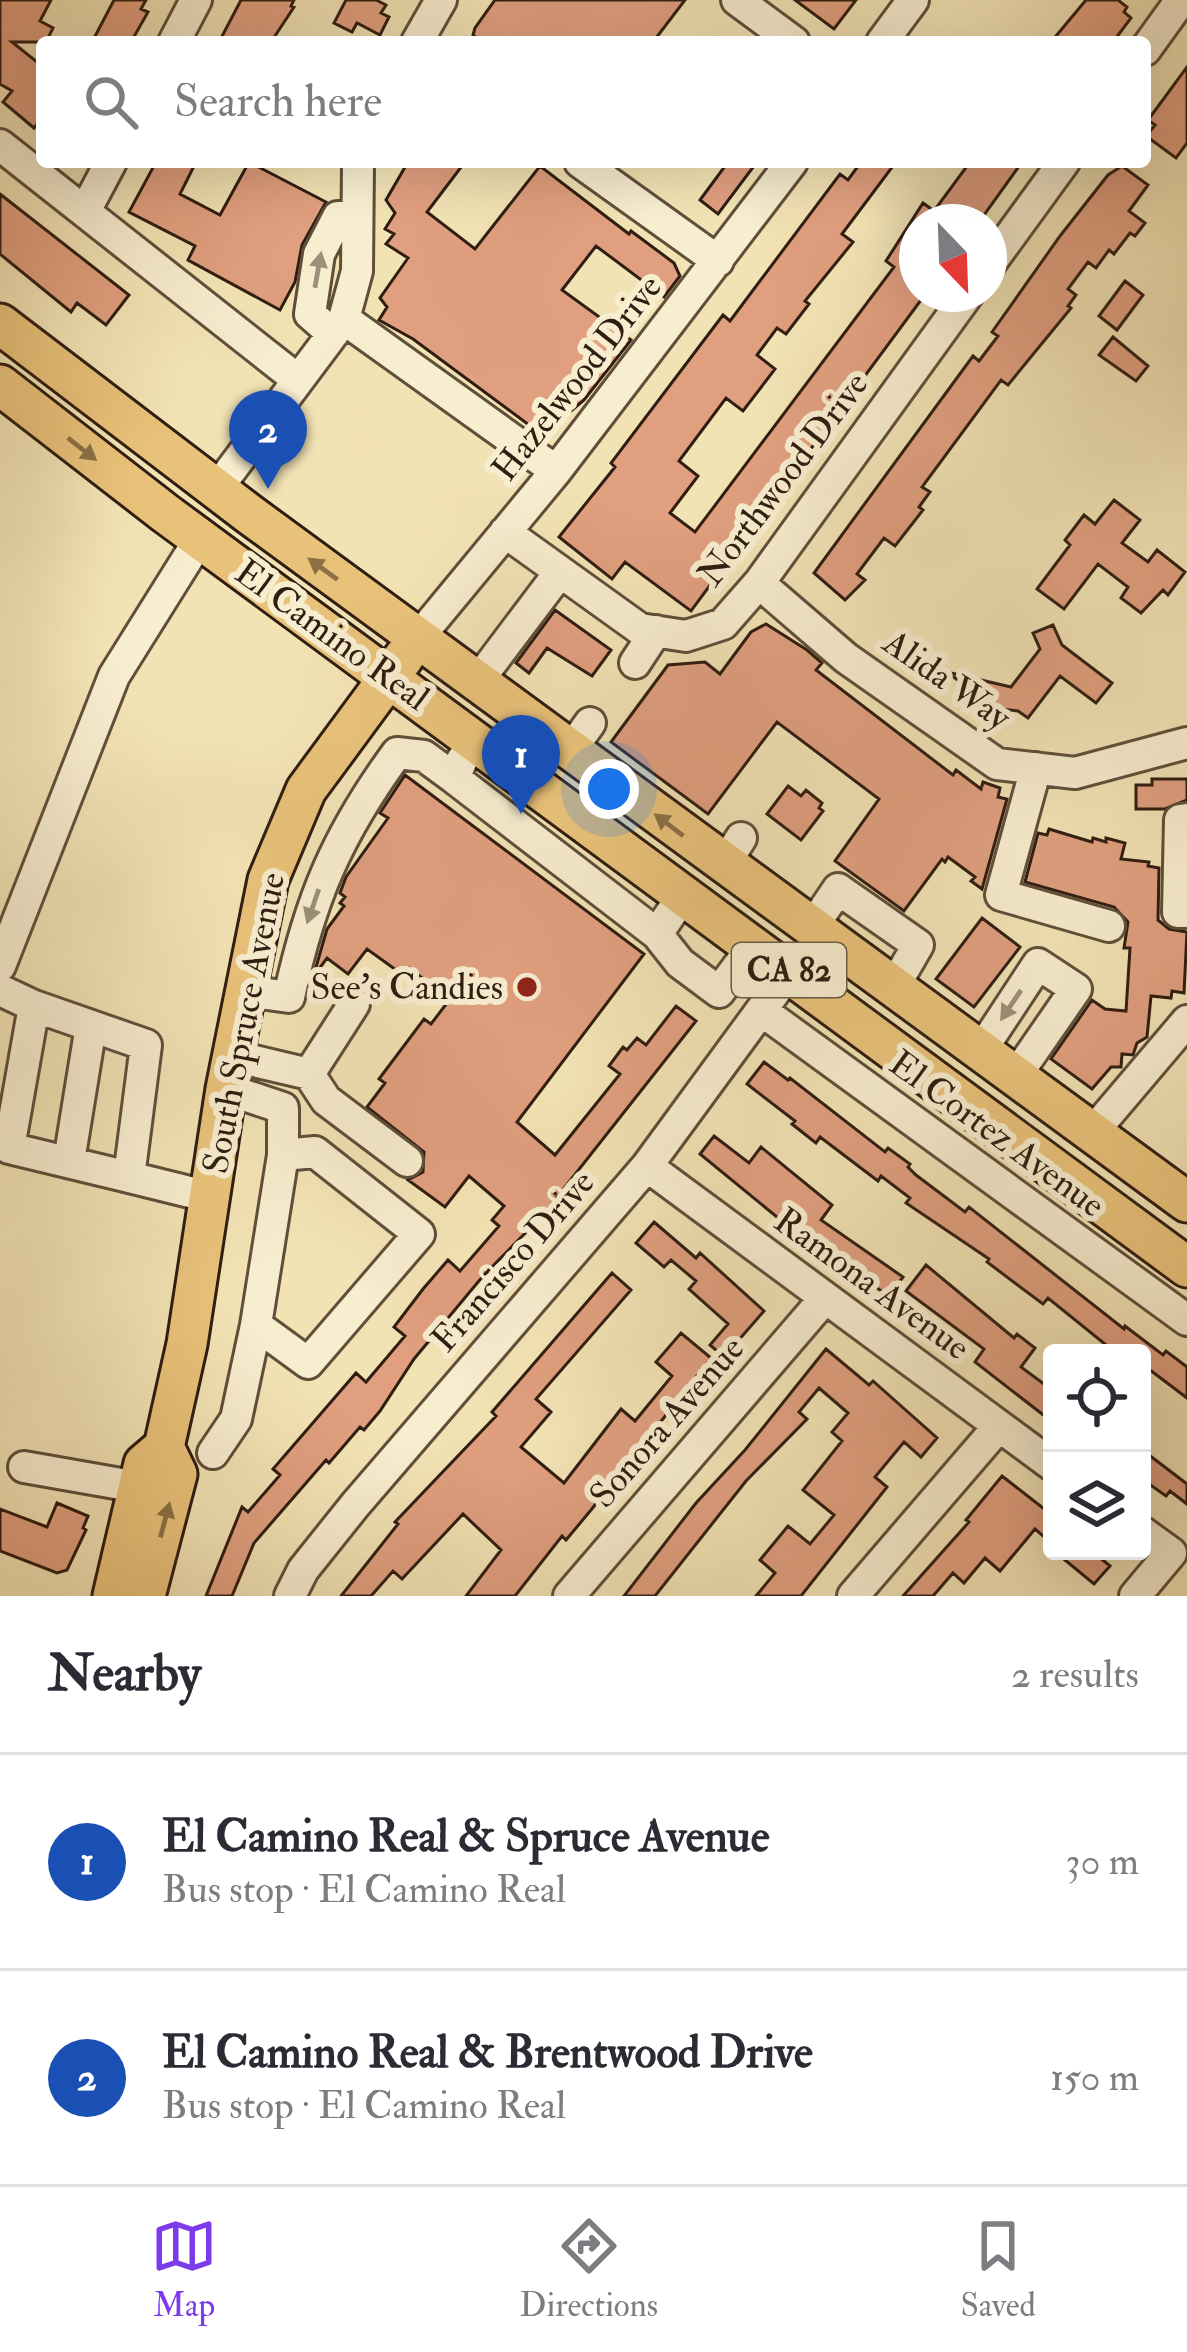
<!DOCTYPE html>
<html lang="en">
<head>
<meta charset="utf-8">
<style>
  :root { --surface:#fff; --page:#f7f7f7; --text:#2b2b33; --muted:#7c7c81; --line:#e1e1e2; --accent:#7c3aed }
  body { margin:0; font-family:"IM FELL Double Pica",serif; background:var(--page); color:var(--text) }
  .controls { position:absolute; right:36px; bottom:36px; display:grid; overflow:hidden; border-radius:12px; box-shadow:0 12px 48px #0002 }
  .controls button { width:108px; height:108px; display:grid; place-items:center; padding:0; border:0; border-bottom:3px solid var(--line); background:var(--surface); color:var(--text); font:60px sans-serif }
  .compass { position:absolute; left:899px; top:204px; width:108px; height:108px; border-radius:50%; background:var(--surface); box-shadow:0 12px 48px #0002; rotate:157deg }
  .you { position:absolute; left:609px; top:789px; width:42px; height:42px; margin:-30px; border:9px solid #fff; border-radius:50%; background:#1a73e8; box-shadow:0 0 0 18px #1a73e833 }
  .badge { display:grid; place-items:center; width:78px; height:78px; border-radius:50%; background:var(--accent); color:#fff; font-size:39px; font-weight:700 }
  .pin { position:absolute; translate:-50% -99px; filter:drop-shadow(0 3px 6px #0008) }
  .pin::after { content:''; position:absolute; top:63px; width:42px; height:36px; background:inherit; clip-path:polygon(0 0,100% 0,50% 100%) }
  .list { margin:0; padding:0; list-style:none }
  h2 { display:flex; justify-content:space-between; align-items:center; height:156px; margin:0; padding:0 48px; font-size:51px }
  h2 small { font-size:39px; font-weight:400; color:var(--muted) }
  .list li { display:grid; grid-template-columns:78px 1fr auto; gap:36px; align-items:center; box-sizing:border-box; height:216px; padding:0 48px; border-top:3px solid var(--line) }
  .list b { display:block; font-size:45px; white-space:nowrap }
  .list p { margin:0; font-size:39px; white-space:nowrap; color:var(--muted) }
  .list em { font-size:39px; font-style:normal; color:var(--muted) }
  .icon { flex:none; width:66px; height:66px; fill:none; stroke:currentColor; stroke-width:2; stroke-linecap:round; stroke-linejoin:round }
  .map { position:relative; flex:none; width:1187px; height:1596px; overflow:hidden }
  .search { position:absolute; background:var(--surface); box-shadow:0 12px 48px #0002; left:36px; right:36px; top:36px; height:132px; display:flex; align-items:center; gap:30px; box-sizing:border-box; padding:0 42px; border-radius:12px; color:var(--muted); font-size:45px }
  .sheet { height:588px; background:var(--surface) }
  nav { display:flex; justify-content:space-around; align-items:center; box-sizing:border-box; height:168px; border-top:3px solid var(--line); background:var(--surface); font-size:33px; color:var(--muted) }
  nav a { display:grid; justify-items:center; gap:6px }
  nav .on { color:var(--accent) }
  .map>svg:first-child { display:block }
</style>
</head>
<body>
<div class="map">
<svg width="1187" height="1596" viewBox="0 0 1187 1596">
  <rect width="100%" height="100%" fill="#f2e3b5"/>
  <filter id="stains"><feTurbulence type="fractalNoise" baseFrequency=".00167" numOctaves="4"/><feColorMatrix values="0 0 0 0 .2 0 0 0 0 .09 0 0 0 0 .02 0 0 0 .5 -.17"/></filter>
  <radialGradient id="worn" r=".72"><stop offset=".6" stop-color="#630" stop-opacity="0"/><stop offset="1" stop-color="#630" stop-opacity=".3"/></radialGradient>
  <path fill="#e09f7f" stroke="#2f1d11" stroke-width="3" d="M0,0h51l-11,21 13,7 -7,14h-34l30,24v52l-8,10 -31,-26 9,-11 -12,-7z
    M114,0h32l-5,9 7,3 -17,30h-39z
    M241,0h53l-3,6 3,1 -23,35h-52z
    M346,0h30l10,5 -5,8 8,4 -9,18 -23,-12 -5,9 -18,-9z
    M495,0h190l-32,42h-171l-9,-7 2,-7z
    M795,0h61l-22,29z
    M1086,0h32l9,7 -3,5 7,6 -18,24h-62z
    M1187,67v76l-11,15 -30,-22 9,-11 -7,-5z
    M156,162h40l-16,32 40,21 29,-53 77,40 -24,43 -7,37 -15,28 -92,-50 7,-14 -66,-34z
    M408,162h57l-38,50 48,37 65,-83 89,68 2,-3 43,32 6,13 -16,21 -68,-51 -34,44 69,50 -47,60 -32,27 -7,-6 -8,10 -124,-92 -34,-19 8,-13 -7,-9 28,-40 -22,-14 8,-10 -9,-5 10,-16 -9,-13z
    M728,162h29l-39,52 -18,-14z
    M861,162h35l-54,72 11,8 -48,59 4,3 -23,30 -9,-6 -20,27 18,14 -32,42 -17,-13 -47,63 19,15 -28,37 25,19 199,-265 -8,-6 37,-58 11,8 36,-49h52l-43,60h-62v54l-7,9 14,11 -233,315 -66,-49 -13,17 -53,-42 56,-70 -4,-4 112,-148 7,6 110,-147 8,6z
    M1122,166l26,19 -19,26 16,12 -10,13 -5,-3 -16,21 -5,-4 -13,18 -8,-6 -20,27 8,6 -8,11 3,2 -63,77 -7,-5 -79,107 8,5 -11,15 4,3 -28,36 -11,-8 -27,36 8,6 -20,20 -31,-27 159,-217 6,5 19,-25 -6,-4 68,-96 48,-61z
    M0,194l129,101 -23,30 -29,-22 -6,9 -71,-58z
    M1125,281l18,14 -26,35 -18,-14z
    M1113,337l35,29 -12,15 -37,-26z
    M1114,500l26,20 -18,23 26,19 9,-12 28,22 -17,23 -5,-5 -22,23 -20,-15 7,-11 -30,-23 -34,45 -27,-20 33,-44 -5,-5 19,-25 11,9z
    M555,610l56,40 -19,26 -45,-28 -18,25 -13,-10z
    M766,624l41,26 15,13 -6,7 137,105 3,-5 25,19 2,-7 17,6 -2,9 9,2 -25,90 -11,-8 4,-4 -27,-20 -3,5 -3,-3 -38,52 -69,-50 44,-62 -102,-77 -69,92 -97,-72 57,-77 37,-3 15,12 31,-42z
    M1053,625l9,20 50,38 -16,20 -36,-27 -32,42 -10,-7 -23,-3 -48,-36 64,15 29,-38 -7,-16z
    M405,775l239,179 -127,168 38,33 65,-81 -11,-8 14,-19 4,3 10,-12 9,7 30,-39 20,15 -153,194 -60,61 -69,83 -34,52 -16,19 -4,-3 -31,36 -3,-3 -72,83 -22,53h-26l36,-89 6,5 26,-30 6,-7 -7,-6 83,-96 10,9 39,-46 -11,-9 29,-38 25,-29 12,11 39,-45 -7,-6 12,-14 -35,-30 -24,31 -37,-27 15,-8 1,-20 -57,-45 18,-24 -6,-4 45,-60 7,5 19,-25 -41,-31 -6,7 -36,-26 -19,25 -21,-16 -8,11 -3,-2 11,-38 17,-23 -4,-3 5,-6 -5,-4 6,-16 42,-59 -8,-5z
    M1152,779h35v21l-22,9h-29v-24h16z
    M788,786l13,10 5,-6 16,13 -3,5 4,3 -22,29 -34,-26z
    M1049,829l43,13 1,-4 13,4v-4l19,5 -4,16 28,3 -1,4 11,2 -1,52 11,9 18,3 -3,61 -12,-2 -1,7 -20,-2 -4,41 -10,6 -4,12 -11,-1 -1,13h-10l-19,22 -41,-30 41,-59 13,9 21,2 4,-63h-6l4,-26 -14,-15 -89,-25 13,-49 9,2z
    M982,918l38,29 -46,60 -38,-28z
    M764,1062l24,18 2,-2 95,74 3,-4 22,16 -2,3 8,8 49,37 4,-5 155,122 1,-3 38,29 3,-4 21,16v31l-45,-34v-11h-26l-68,-55 -5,6 -56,-42 2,-3 -83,-56 4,-5 -29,-22 -3,5 -58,-44 -4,6 -24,-19 3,-3 -48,-37z
    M714,1136l35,27 12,-16 71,58 -11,15 82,57 -14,19 -84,-56 -105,-86z
    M654,1222l42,36 4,-5 64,58 -40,46 -14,-12 18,-21 -39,-35 7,-8 -25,-21 -7,7 -28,-24z
    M926,1265l88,73 3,-4 18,14 -14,19 31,23v18l-6,9 -71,-55 9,-13 -78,-58z
    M612,1273l19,17 -95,109 15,13 -30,35 43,36 57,-74 14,12 37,-45 -16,-14 25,-29 30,25 -120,152 -25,30 -4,-4 -47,60h-49l35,-46 -38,-36 -61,65 -9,-8 -22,25h-30l57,-72 -3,-2 101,-106 -4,-4z
    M826,1349l43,36 4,-4 64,57 -16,19 -17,-15 -29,35 12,10 -86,109h-45l19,-23 -15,-13 28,-34 22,18 24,-29 -31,-25 39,-49 -10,-9 16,-19 -29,-25 -20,24 8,7 -61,62 -91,115h-31l72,-93 49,-53z
    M1149,1455l38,29v20l-17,-13 -4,5 -24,-17v-15z
    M1002,1476l50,39v29l-17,-15 -35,42 -15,-13 -21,25 -11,-10 -20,23h-30l66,-74 -3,-2z
    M57,1503l31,13 -5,12 3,2 -19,40 -10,3 -57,-22v-42l47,18z
    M1073,1551h19l18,15 -16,18 -29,-24z"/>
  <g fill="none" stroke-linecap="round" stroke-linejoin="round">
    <g stroke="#604e3a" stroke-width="36">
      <path id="minor" d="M737,0l57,42
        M174,42l22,-42
        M417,42l24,-42
        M882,42l31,-42
        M1145,50l36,-50
        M0,145l298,235
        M580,162l138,99
        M85,211l26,-49
        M989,265l75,-103
        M344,319l212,152
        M333,334l-23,-20 9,-60 19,-37h18
        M216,490l128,-171 13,-48 1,-109
        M505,532l135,97 46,7 37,-12 36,-41 209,-289
        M759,583l87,75 151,106 78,9 112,-30
        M418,638l138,-167 236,-309
        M635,663l21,-32
        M477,682l83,-110
        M570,751l20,-28
        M462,760l-8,18 203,156 27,-40
        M1036,768l-35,127 108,31
        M1187,819l-7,1 -2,92h9
        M724,865l17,-27
        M811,929l27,-40 80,56 -25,43
        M657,934l23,29 39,29 35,-47
        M0,966l114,-290 87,-139
        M0,990l34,16 112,39 -17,132 -120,-29 25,-142
        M246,991l43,6c21,-98 48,-162 108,-244l27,3 30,22
        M762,1011l425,309
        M980,1052l58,-88 38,25 -61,88
        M233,1056l76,18 45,-70
        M309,1074l17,26 81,61
        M1092,1133l95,-112
        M69,1161l22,-135
        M647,1166l405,299
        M129,1177l81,20
        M256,1325l52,38 111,-129 -104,-82 -32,3
        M213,1453l23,-34 20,-94 27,-170v-47l-57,-19
        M24,1467l114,20
        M290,1596l13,-26 52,-65 292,-339 143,-195
        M569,1596l256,-298
        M853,1596l146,-170
        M1135,1596l36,-43 -29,-21"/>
    </g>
    <g stroke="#2f1d11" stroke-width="45">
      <path id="major" d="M0,324l249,190 938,688
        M0,385l165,128 1022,754
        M113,1596l31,-132 20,-17 23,-103 39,-255 42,-209 38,-90 98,-133
        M145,1596l32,-122 -13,-27"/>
    </g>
    <use href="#minor" stroke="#f7edcf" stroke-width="30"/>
    <use href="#major" stroke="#e9c27a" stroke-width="39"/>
  </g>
  <defs><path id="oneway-solid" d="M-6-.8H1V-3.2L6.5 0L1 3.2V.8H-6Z" transform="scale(3)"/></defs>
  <g fill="#9d8f7a">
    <use href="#oneway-solid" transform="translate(318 270) rotate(-80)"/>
    <use href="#oneway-solid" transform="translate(313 906) rotate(109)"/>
    <use href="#oneway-solid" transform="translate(1011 1005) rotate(124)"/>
  </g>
  <g fill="#8c7046">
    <use href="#oneway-solid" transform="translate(82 449) rotate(38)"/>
    <use href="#oneway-solid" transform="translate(323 569) rotate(-144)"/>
    <use href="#oneway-solid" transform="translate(669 825) rotate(-143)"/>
    <use href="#oneway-solid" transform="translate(165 1520) rotate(-75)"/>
  </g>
  <circle fill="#8f2418" stroke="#f7edcf" stroke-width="4.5" cx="527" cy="987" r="12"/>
  <g text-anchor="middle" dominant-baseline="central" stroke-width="12" stroke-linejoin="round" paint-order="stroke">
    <rect fill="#f7edcf" stroke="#6b5b4a" stroke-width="3" x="732" y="943" width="114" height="54" rx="9"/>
    <g font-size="33" font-weight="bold" fill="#2f1d11">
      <text x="789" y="970">CA 82</text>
    </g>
    <g font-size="36" fill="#2f1d11" stroke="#f7edcf">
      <text transform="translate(577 378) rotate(-52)">Hazelwood Drive</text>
      <text transform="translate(783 479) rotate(-53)">Northwood Drive</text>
      <text transform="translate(332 635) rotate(36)">El Camino Real</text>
      <text transform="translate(947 680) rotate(35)">Alida Way</text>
      <text transform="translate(244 1023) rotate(-79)">South Spruce Avenue</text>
      <text transform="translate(997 1134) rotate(36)">El Cortez Avenue</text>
      <text transform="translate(513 1261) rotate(-49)">Francisco Drive</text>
      <text transform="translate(872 1284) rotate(36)">Ramona Avenue</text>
      <text transform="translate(667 1422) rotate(-49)">Sonora Avenue</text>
    </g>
    <g font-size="36" fill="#2f1d11" stroke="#f7edcf" text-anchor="end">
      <text x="503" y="987">See's Candies</text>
    </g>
  </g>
  <rect width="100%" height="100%" filter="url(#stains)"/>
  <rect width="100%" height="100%" fill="url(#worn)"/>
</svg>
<div class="controls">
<button><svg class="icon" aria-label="locate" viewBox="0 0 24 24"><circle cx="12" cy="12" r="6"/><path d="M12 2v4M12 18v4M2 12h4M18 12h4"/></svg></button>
<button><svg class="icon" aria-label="layers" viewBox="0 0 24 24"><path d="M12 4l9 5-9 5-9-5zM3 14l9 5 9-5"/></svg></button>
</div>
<svg class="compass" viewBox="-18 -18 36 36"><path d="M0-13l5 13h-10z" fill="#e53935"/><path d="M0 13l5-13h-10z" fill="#7c7c81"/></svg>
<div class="you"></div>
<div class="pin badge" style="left:521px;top:814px;background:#1a4fb4">1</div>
<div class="pin badge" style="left:268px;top:489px;background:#1a4fb4">2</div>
<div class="search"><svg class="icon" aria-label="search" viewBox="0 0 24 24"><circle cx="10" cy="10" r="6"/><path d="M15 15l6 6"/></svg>Search here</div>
</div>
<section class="sheet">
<h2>Nearby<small>2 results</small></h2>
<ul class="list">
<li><span class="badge" style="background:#1a4fb4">1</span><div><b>El Camino Real &amp; Spruce Avenue</b><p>Bus stop · El Camino Real</p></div><em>30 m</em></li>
<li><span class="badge" style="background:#1a4fb4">2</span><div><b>El Camino Real &amp; Brentwood Drive</b><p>Bus stop · El Camino Real</p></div><em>150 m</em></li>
</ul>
</section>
<nav>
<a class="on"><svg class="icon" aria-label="map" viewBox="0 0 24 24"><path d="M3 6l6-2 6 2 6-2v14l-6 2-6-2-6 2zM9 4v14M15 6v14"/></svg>Map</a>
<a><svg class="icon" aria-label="directions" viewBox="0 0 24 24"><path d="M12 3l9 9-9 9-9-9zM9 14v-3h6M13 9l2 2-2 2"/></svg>Directions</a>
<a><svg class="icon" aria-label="saved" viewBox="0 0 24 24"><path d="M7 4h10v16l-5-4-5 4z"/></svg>Saved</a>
</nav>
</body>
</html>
